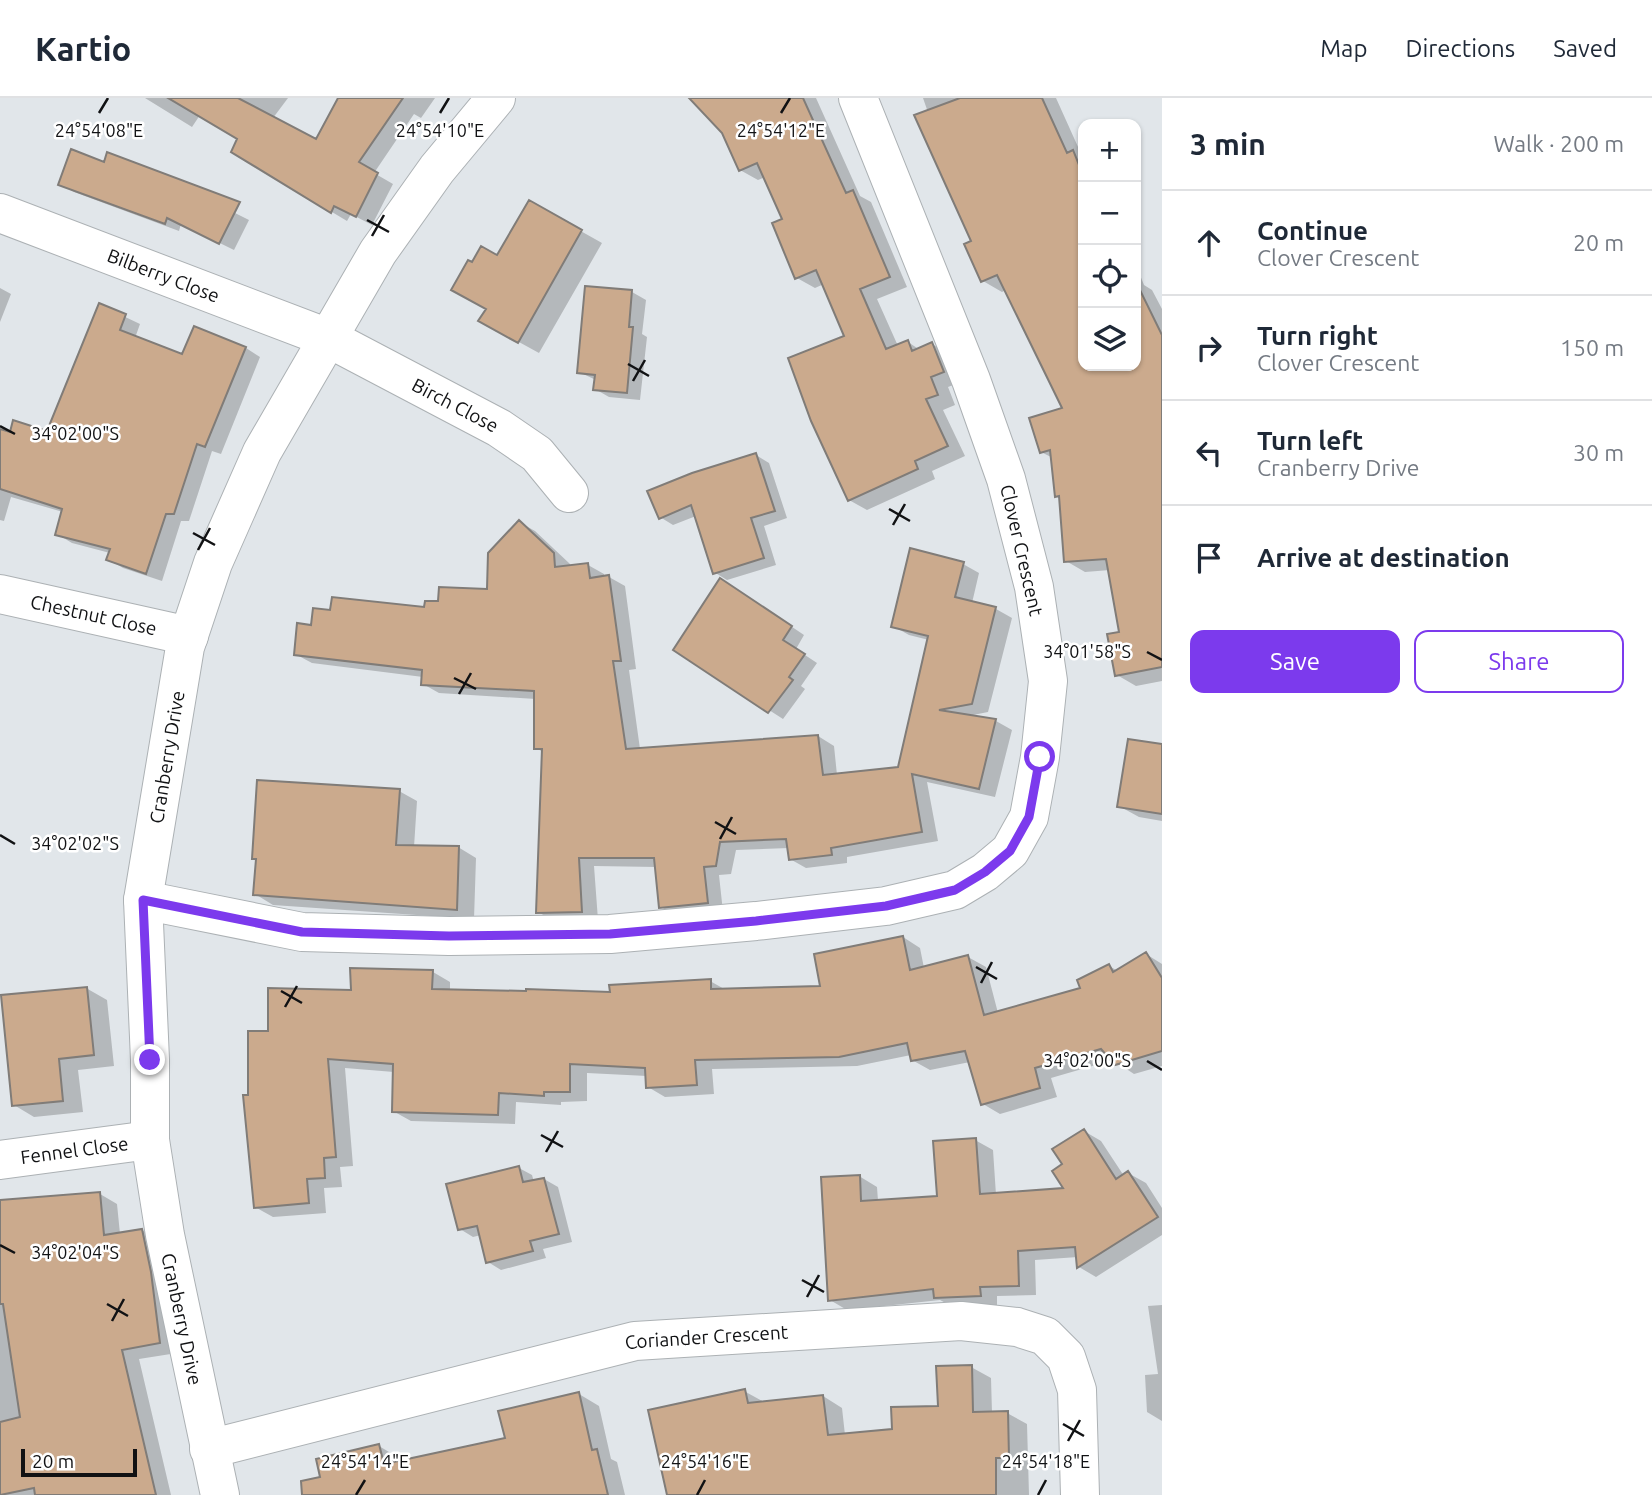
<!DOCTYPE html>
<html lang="en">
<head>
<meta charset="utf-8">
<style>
  :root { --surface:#fff; --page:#f2f2f3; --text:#1f2937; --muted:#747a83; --line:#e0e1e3; --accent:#7c3aed }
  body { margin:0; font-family:Ubuntu,sans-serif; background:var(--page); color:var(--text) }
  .controls { position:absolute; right:21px; top:21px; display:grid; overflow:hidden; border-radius:14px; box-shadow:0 2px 5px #0004 }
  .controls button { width:63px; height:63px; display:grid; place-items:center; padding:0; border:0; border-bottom:2px solid var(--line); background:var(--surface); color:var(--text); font:35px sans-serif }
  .scale { position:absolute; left:21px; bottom:18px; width:116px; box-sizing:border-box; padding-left:7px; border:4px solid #111214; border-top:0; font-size:19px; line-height:24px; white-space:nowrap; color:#111214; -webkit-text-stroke:5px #fff; paint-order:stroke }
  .stop { position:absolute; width:21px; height:21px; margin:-16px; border:5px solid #7c3aed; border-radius:50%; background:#fff }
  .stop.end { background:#7c3aed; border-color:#fff; box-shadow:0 2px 7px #0008 }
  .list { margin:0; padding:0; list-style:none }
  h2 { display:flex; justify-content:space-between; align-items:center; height:91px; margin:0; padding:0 28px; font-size:30px }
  h2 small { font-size:23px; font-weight:400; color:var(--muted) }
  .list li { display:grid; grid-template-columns:46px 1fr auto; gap:21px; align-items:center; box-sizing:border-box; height:105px; padding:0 28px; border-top:2px solid var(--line) }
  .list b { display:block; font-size:26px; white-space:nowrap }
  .list p { margin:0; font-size:23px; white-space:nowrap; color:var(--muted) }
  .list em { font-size:23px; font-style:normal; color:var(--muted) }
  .actions { display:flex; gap:14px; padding:21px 28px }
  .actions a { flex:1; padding:16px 0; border:2px solid var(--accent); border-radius:14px; text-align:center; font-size:24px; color:var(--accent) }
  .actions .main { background:var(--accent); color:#fff }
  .icon { flex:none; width:38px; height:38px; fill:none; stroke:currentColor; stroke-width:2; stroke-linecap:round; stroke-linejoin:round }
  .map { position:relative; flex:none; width:1162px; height:1397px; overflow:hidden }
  header { display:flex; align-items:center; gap:42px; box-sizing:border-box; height:98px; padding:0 35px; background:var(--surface); border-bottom:2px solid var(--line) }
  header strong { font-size:33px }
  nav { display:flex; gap:38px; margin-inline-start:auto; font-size:24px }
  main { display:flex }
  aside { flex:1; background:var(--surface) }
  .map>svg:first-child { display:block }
</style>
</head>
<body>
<header>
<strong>Kartio</strong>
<nav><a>Map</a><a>Directions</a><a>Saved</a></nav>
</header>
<main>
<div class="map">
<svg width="1162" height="1397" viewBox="0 0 1162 1397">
  <rect width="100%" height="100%" fill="#e1e6ea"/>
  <path fill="#0003" d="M145,0h143l-15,20 44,24 23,-44h95l-14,20 -7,-4 -40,59 19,11 -21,41 -21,-11 -4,7 -15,-9 -93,-73 -39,-24 -8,12z
    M691,0h125l44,98 11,6 36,85 -30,12 21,47 10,-4 12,8 12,-6 18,11 11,27 -13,5 7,18 -12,5 22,46 -33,15 3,8 -68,31 -18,-10 -2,-163 -23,-53 -9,4 -18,-10 -13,-58 -19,-43 -7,3 -18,-10 -17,-38z
    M923,0h133l27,60v208h53v-101l8,20 8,5 10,19v372l-26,5 -19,-11 4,-42 -11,-63 -25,2 -19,-11 -5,-63 -4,-3 -4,-37 -12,-6 24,-42 -59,-120 -4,2 -19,-11 -10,-39z
    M72,54l163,61 14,7 -15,30 -53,-26 -2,7 -105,-39 -14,-8z
    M529,104l73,41 -63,110 -58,-32 7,-12 -15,-45 24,-7z
    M587,189l45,5 14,8 -4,34 5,3 -7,63 -31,-3 -14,-8 1,-9 -17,-8z
    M0,190l11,6 -11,28z
    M100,207l40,19 -5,14 48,18 12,-28 51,20 14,9 -39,97 -9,-3 -23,70h-8l-19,60 -39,-13 -15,-9 2,-6 -38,-10 -15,-9 6,-22 -52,-15 -7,24 -4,-1v-89l11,4 37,-2z
    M756,357l13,8 18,55 -23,8 12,39 -49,15 -13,-8 -18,-56 -23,9 -13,-8z
    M519,424l16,9 35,33v3l18,-2 16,9v4l5,-1 16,9 11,83 -7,1 11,79 178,-13 16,10 3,29 62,-7 30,-128 -20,-5 -16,-9 70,-62 16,9 -7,30 24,6 16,9 -24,94 -20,4 28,5 16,9 -17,67 -68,-15 11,59 -91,16v6l-41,5 -16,-9 -1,-11 -53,2 -5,24 -12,1 4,37 -46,4 -16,-9 -4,-40 -63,-1 4,54 -44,1 -16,-9 5,-160 -7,-4v-49l-97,-6 -16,-9v-7l-111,-14 -17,-9 18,-27 19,-15 94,-3 14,-6 48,-12z
    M734,490l70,47 -8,14 21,14 -16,23 4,3 -22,30 -108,-69z
    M1162,648v75l-23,-4 -20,-11z
    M399,693l18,10 -3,46h44l18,11 -2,61 -201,-14 -18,-11 2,-34 -3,-2z
    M903,839l17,11 4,20 44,-11 18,10 12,46 85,-24 26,-23 9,5 28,-17 16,10v102l-28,8 -21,-14 -62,18 6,19 -57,17 -17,-10 -13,-42 -40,8 -18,-10 -1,-5 -54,11 -145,3 2,25 -49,3 -17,-10 -1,-11 -60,-3v28l-26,1v3l-45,-3 -1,22 -104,-3 -18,-10 1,-39 -49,-4 8,98 -13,1 2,20 -18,1 2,25 -53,4 -18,-10 -6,-111 21,-63 83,-42 80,-19 17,10v9l162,3 98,-13 16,9 97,-2z
    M86,890l21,12 7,66 -36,4 5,42 -49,5 -20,-12z
    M1084,1033l17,10 23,35 4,-3 18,10 16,25v27l-66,42 -17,-10 -1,-10 -43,3 1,35 -39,1v9l-44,2 -13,-7 -93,10 -17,-10 29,-124 18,11 1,14 61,-3 36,-58 18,10 3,45 70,-5 -2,-25z
    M519,1070l13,7 2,7 10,-3 14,8 14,55 -29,7 3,9 -45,12 -13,-8 -7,-27 -8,2 -13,-8z
    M100,1096l17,10 3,30 22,-4 17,11 18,112 -38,6 32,136h-171v-293z
    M1162,1207v116l-15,-9 -2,-37 13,-1 -10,-68z
    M971,1269l20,11 1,35h15l20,11 2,71h-360l75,-104 20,11 59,-6 19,12 3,27 49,-5 45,-22z
    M579,1296l20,12 12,53 6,3 8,33h-320l74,-49 20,12 1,4 107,-23z"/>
  <path fill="#cbaa8d" stroke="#807c78" stroke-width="2" d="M168,0h70l78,41 22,-41h65l-44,64 19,11 -22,44 -22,-11 -3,7 -100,-61 6,-13z
    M689,0h114l43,95 7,-3 37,87 -30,12 26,60 22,-9 4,11 20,-9 12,30 -13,5 7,18 -12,4 22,47 -33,15 3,8 -70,32 -37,-80 -23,-63 56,-22 -28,-66 -21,9 -23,-56 10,-4 -25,-56 -18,8 -17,-38z
    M960,0h82l25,55 6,-3 10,25v191h53v-84l26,53v332l-47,9 -8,-42 12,-2 -13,-73 -42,3 -5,-66 -4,1 -5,-47 -10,3 -11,-35 33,-10 -65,-133 -16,7 -17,-38 7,-3 -57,-126z
    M71,51l33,13 3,-10 133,50 -21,42 -52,-26 -2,6 -107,-39z
    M529,102l53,30 -64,113 -40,-22 8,-12 -35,-19 17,-30 4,2 9,-16 16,9z
    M585,188l47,4 -3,37h4l-6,66 -34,-3 2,-15 -18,-2z
    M99,205l27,11 -6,16 62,24 12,-28 52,21 -41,100 -8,-3 -23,70h-8l-20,60 -40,-14 4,-11 -55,-14 7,-26 -62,-20v-60l10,3 3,-12 34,11z
    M756,355l19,58 -24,7 13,40 -51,16 -22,-69 -32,14 -12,-28 45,-18z
    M519,422l35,33 1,14 33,-4 2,15 19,-3 12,86h-8l13,88 192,-14 5,40 75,-8 30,-131 -37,-9 19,-79 54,14 -9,35 41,10 -24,97 -33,6 57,9 -17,70 -67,-15 10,58 -91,16 1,7 -43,5 -3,-21 -66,3 -4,24 -12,1 4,36 -49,5 -5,-50h-75l3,54 -46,1 6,-164h-8v-58l-113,-6 1,-15 -128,-15 3,-32 14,2 2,-17 17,2 2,-13 92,10 1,-6h13l1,-14 48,2 1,-36z
    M720,480l72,48 -9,14 22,14 -16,23 4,3 -25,33 -95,-63z
    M1128,641l34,5v70l-45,-7z
    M257,682l143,9 -4,56 63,1 -2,64 -204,-15 3,-36h-4z
    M903,838l7,34 58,-15 16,60 96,-27 -3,-8 32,-16 4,8 33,-20 16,26v73l-47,14 -14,-16 -66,19 5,20 -59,17 -16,-54 -54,10 -4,-18 -68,14 -144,3 2,25 -51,3 -1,-20 -75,-4v28h-26v4l-45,-3 -1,22 -106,-3 1,-48 -65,-5 8,98 -12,1 1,20 -18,1 2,24 -55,5 -11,-113h5v-64h20v-43l83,2 -1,-22 83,2 -1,19 94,2v-2l84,3 -1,-7 102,-6v10l109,-3 -6,-32z
    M87,889l7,68 -35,4 4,42 -51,5 -11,-111z
    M1084,1031l32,50 12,-8 30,46 -81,51 -2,-21 -57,4 1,35 -39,1 1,9 -47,2 -1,-9 -105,12 -7,-124 39,-2 1,26 76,-5 -4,-55 43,-3 4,56 83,-6 -11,-17 10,-7 -10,-15z
    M519,1068l4,16 21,-4 15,56 -29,7 3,10 -47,12 -9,-37 -19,4 -12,-46z
    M100,1094l4,43 38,-6 9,43 9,71 -38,7 34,145h-121l-1,-7 -34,7v-73l20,-5 -17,-113h-3v-104z
    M972,1267l1,47 35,-1 1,47h-13v37h-329l-19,-85 97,-21 3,14 75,-8 5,40 64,-6 -1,-22 47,-1 -2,-40z
    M579,1294l13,58 5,-1 11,46h-306l-1,-14 19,-4 -4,-18 63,-15 5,20 121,-26 -7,-27z"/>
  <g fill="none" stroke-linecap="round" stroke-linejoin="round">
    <g stroke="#acb1b4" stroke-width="40">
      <g id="minor">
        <path id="s1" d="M0,115l328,125 171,90 38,26 32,39"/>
        <path id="s2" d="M0,496l189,42"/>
        <path d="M143,802l159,32 147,4 161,-2 146,-13 130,-15 69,-16 30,-18 25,-21 19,-34 11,-60 8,-76 -14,-94 -28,-108 -35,-99 -113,-282"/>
        <path id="s3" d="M0,1062l150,-20"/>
        <path id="s4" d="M209,1351l426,-108 326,-20 56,6 28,9 21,21 11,33 3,105"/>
        <path id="s5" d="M220,1397l-55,-260 -15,-95v-80l-7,-160 42,-253 28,-84 49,-111 116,-200 59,-83 59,-71"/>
      </g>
    </g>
    <use href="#minor" stroke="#fff" stroke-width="38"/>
  </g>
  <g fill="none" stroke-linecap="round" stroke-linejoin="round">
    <path stroke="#7c3aed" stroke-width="9" d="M150,962l-7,-160 159,32 147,4 161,-2 146,-13 130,-15 69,-16 30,-18 25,-21 19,-34 11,-60"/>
  </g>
  <path fill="none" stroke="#111214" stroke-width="2.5" d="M99,15l9,-15M440,15l9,-15M781,15l9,-15M367,122l22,12M372,138l12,-21M628,266l21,12M633,283l12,-21M0,328l15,8M889,411l21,12M893,427l12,-21M193,435l22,12M198,452l12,-22M1147,554l15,8M454,580l22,11M459,596l12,-21M715,724l21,12M0,737l15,9M720,741l12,-22M976,869l21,12M981,885l11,-21M281,893l21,12M285,909l12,-21M1147,963l15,9M541,1037l22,12M546,1054l12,-21M0,1147l15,8M802,1182l22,12M807,1199l12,-22M107,1206l21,12M112,1223l12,-22M1063,1326l21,12M1068,1343l12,-21M356,1397l9,-15M697,1397l8,-15M1038,1397l8,-15"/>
  <g text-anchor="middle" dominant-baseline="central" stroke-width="5" stroke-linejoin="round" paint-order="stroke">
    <g font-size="19" fill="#111214" stroke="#fff">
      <text stroke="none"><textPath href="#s1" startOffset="175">Bilberry Close</textPath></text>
      <text stroke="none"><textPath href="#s1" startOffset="495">Birch Close</textPath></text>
      <text transform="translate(1022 452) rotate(77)">Clover Crescent</text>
      <text stroke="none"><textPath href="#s2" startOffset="96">Chestnut Close</textPath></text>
      <text stroke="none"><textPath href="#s5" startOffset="747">Cranberry Drive</textPath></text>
      <text stroke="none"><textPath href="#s3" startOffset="75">Fennel Close</textPath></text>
      <text transform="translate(182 1221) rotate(78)">Cranberry Drive</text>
      <text stroke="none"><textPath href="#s4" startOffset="511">Coriander Crescent</textPath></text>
    </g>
  </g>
  <g font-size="18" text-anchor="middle" fill="#111214" stroke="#fff" stroke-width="5" stroke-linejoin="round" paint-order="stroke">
    <text x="99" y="39">24°54'08"E</text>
    <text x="440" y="39">24°54'10"E</text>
    <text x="781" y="39">24°54'12"E</text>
    <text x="75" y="342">34°02'00"S</text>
    <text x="1087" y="560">34°01'58"S</text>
    <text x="75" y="752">34°02'02"S</text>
    <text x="1087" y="969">34°02'00"S</text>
    <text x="75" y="1161">34°02'04"S</text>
    <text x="365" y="1370">24°54'14"E</text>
    <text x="705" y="1370">24°54'16"E</text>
    <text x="1046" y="1370">24°54'18"E</text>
  </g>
</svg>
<div class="controls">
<button>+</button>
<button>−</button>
<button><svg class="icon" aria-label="locate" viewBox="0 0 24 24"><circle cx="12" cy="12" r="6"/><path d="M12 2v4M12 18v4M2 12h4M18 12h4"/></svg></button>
<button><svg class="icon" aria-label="layers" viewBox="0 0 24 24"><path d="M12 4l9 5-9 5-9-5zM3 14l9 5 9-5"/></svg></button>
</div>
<div class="scale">20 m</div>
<div class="stop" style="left:1040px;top:659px"></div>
<div class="stop end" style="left:150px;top:962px"></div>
</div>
<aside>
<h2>3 min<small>Walk · 200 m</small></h2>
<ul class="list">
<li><svg class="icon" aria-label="ahead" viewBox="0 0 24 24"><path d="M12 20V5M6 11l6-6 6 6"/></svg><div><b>Continue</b><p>Clover Crescent</p></div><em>20 m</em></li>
<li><svg class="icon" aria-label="right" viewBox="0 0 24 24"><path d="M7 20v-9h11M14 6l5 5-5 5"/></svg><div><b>Turn right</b><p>Clover Crescent</p></div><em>150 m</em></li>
<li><svg class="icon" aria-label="left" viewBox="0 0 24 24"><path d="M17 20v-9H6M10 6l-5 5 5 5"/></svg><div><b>Turn left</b><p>Cranberry Drive</p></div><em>30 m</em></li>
<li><svg class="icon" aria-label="arrive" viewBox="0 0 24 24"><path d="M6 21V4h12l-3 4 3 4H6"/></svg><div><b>Arrive at destination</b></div></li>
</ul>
<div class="actions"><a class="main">Save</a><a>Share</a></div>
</aside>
</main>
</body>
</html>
